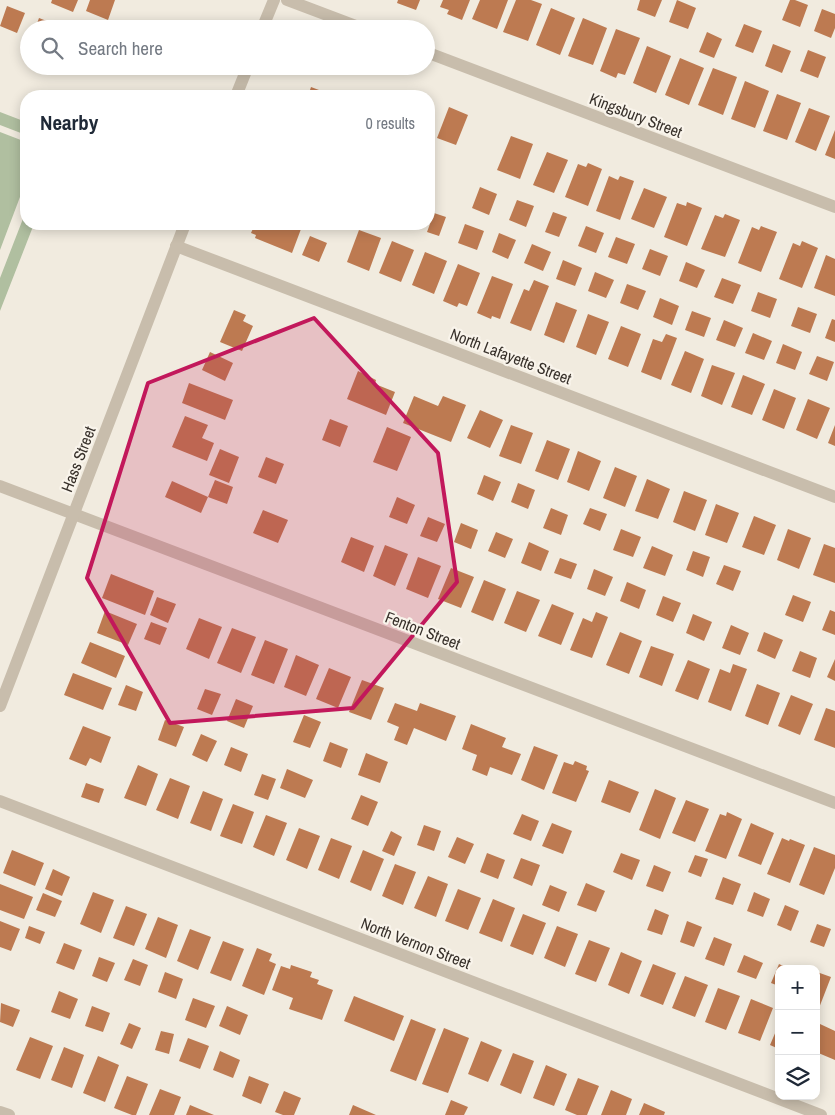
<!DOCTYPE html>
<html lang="en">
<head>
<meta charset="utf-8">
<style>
  :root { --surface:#fff; --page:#f6f6f7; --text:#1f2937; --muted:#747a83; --line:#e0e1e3 }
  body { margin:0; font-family:"Archivo Narrow",sans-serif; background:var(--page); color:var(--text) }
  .controls { position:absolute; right:15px; bottom:15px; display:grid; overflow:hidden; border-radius:10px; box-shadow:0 2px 12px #0003 }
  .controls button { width:45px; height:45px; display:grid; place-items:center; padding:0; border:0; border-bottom:1px solid var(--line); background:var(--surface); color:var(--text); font:25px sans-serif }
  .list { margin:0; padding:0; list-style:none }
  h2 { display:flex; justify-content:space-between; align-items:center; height:65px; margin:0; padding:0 20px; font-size:21px }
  h2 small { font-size:16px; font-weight:400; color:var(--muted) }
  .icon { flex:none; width:28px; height:28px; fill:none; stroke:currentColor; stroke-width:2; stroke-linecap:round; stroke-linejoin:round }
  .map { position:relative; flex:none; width:835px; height:1115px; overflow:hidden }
  .search { position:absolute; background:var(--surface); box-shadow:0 2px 12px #0003; left:20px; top:20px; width:415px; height:55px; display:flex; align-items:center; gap:12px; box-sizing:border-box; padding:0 18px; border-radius:28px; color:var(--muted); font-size:19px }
  .panel { position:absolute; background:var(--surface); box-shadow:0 2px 12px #0003; left:20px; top:90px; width:415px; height:140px; border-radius:20px }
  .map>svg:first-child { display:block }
</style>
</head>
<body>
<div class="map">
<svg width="835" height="1115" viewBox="0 0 835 1115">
  <rect width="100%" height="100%" fill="#f1ebdf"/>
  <path fill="#b0bfa0" d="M0,112l26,10v13l-26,-10z
    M0,132l26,10v39l-26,69z
    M26,211v13h8l-34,87v-33z"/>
  <path fill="#bd7a51" d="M52,0h26l-5,12 -22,-9z
    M90,0h25l-7,20 -22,-9z
    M398,0h22l-4,10 -19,-7z
    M443,0h27l-8,20 -15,-6 2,-4 -9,-3z
    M480,0h28l-11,29 -25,-10z
    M516,0h15l11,4 -14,37 -25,-9z
    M640,0h22l-7,17 -18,-7z
    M677,0l19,8 -8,21 -19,-7z
    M790,0h5l13,5 -8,22 -18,-7z
    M7,6l18,7 -8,20 -17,-7z
    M551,8l24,10 -15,37 -24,-10z
    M822,9l13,5v14l-4,10 -17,-7z
    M39,18l18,7 -2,4h-20z
    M583,18l24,10 -14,37 -25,-9z
    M744,24l18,7 -9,22 -18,-7z
    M616,29l24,9 -15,37 -7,-2 -2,5 -16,-7z
    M707,32l15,7 -8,19 -15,-6z
    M773,44l18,7 -9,22 -17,-7z
    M647,46l24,10 -15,37 -23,-10z
    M808,50l18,7 -8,21 -18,-7z
    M680,58l24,10 -15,37 -24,-10z
    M713,68l24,9 -14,38 -25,-10z
    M745,81l24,10 -14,37 -24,-9z
    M311,87l16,6 -1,3h-18z
    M777,94l24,9 -14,37 -24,-9z
    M449,107l19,8 -12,30 -19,-7z
    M809,108l21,8 -14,35 -21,-9z
    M835,130v29l-10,-4z
    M511,136l22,8 -13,35 -23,-9z
    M547,152l21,8 -14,33 -21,-8z
    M588,163l14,6 -14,37 -23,-9 13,-33 8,3z
    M609,176l9,4 2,-4 14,5 -14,39 -24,-9z
    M480,187l17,7 -8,21 -17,-7z
    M644,188l23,9 -13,31 -23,-9z
    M517,200l17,6 -8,21 -17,-7z
    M687,202l15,6 -15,38 -23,-9 13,-34 9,3z
    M553,212l14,5 -8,20 -14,-5z
    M434,213l12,4 -7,19 -12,-4z
    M725,214l15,6 -15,37 -24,-8 14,-34 8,3z
    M255,224h34l12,5 -9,24 -37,-15 1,-3 -5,-2z
    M465,224l19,7 -7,19 -19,-7z
    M586,226l18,7 -8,20 -18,-7z
    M761,226l16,6 -16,40 -23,-9 14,-36 7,3z
    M359,230l22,8 -12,33 -22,-9z
    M499,233l17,7 -8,19 -16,-7z
    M310,236l17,7 -8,19 -17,-7z
    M616,237l19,7 -8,20 -19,-7z
    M392,241l22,9 -13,32 -22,-9z
    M802,241l16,7 -16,40 -23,-9 14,-36 7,3z
    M532,244l19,8 -8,19 -19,-8z
    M650,249l18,7 -8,20 -18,-7z
    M425,252l22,9 -13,33 -22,-9z
    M826,255l9,4v37l-21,-8z
    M563,260l19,8 -7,18 -19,-7z
    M686,262l19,8 -8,18 -18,-7z
    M458,264l22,9 -13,33 -8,-3 -2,4 -14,-6z
    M595,272l19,8 -8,18 -18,-7z
    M492,276l21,8 -13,35 -8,-3 -1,3 -14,-6z
    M722,278l19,7 -8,19 -19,-7z
    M534,280l15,6 -18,45 -21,-8 14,-34 5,2z
    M627,284l19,7 -8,19 -18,-7z
    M758,292l19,7 -7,19 -19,-7z
    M660,298l19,8 -7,19 -19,-8z
    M556,302l21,8 -13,33 -20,-8z
    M798,307l19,7 -7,19 -19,-7z
    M234,310l12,5 -3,6 10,5 -11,25 -22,-9z
    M692,311l19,7 -7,19 -19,-7z
    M588,314l21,8 -13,33 -20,-8z
    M832,319l3,1v22l-10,-4z
    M724,320l19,8 -8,19 -19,-7z
    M621,326l20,8 -13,33 -20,-8z
    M753,333l19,8 -8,19 -19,-7z
    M666,334l11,4 -16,42 -20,-8 12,-33 9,3z
    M783,344l19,8 -7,18 -19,-7z
    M685,351l19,8 -13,34 -20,-8z
    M210,352l23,11 -8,18 -23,-11z
    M817,356l17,6 -7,19 -18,-7z
    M712,365l23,8 -13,32 -21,-9z
    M358,371l18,9 -1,4 20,8 -9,23 -39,-16z
    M743,375l22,9 -13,31 -21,-8z
    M189,383l44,17 -8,20 -43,-17z
    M774,389l22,9 -12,31 -22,-9z
    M414,396l24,10 5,-10 23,9 -15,37 -48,-19z
    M808,399l22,9 -13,31 -21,-9z
    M480,410l23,10 -13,28 -23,-10z
    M185,416l23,9 -6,13 12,5 -7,18 -35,-14z
    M330,419l18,7 -8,21 -18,-7z
    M511,425l22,8 -12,31 -22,-8z
    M835,425v21l-7,-3z
    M387,427l24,10 -14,34 -24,-9z
    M547,440l23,9 -12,31 -23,-9z
    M220,449l19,8 -10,26 -20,-8z
    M578,451l23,10 -12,30 -22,-9z
    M266,457l18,7 -8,20 -18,-7z
    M615,467l22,9 -12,31 -22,-9z
    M484,475l17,7 -8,19 -16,-7z
    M647,479l23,10 -12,30 -23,-8z
    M215,480l18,7 -6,17 -19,-7 -7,16 -36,-16 7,-16 36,16z
    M518,483l17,7 -7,19 -17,-7z
    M684,491l23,9 -12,31 -22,-9z
    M397,497l18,8 -8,19 -18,-7z
    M716,504l23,9 -12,30 -22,-8z
    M551,508l17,7 -7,20 -18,-7z
    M590,508l17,6 -7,17 -17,-7z
    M263,510l25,10 -10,23 -25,-10z
    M754,516l22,9 -12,30 -22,-8z
    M428,517l17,7 -8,18 -17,-6z
    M461,523l17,7 -7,19 -17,-7z
    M621,529l20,8 -8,20 -20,-7z
    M788,529l23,9 -12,31 -22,-9z
    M496,532l17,7 -8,19 -17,-7z
    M351,537l23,9 -10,26 -23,-10z
    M529,542l20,9 -8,20 -20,-8z
    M824,544l11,4v35l-22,-8z
    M385,545l23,9 -13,32 -22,-10z
    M652,546l21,9 -8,21 -22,-8z
    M693,551l17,6 -7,20 -17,-7z
    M418,557l23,9 -13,32 -22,-9z
    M560,558l17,6 -6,15 -17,-6z
    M724,565l17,6 -8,20 -17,-7z
    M451,568l23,9 -13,31 -23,-9z
    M594,569l19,8 -8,19 -18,-7z
    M111,574l43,17 -9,24 -43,-17z
    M484,580l22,9 -13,32 -22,-9z
    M627,582l19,8 -7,19 -19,-8z
    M517,591l23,9 -14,32 -22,-9z
    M793,595l18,7 -8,20 -18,-7z
    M663,596l18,7 -8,19 -17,-7z
    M157,597l19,7 -8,19 -18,-8z
    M552,604l22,9 -13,32 -23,-9z
    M830,610l5,2v23l-13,-5z
    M105,611l32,13 -9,21 -31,-12z
    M596,612l12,5 -16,41 -22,-8 13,-32 9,4z
    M693,614l19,8 -8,19 -18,-8z
    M199,618l23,9 -13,32 -23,-10z
    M151,622l16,6 -7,17 -16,-6z
    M731,625l18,8 -9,22 -18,-7z
    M232,628l24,9 -15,36 -24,-10z
    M620,632l22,9 -13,33 -23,-9z
    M764,632l19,8 -8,19 -18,-8z
    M265,640l23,9 -14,35 -23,-9z
    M90,642l35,14 -9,22 -35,-15z
    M651,646l23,8 -12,32 -23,-9z
    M800,651l17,7 -7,20 -18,-7z
    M296,655l23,10 -13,31 -22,-9z
    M835,659v22l-8,-4z
    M688,660l22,9 -12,31 -23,-9z
    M733,664l14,5 -16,42 -23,-9 12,-33 10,4z
    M329,668l22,9 -13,31 -22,-9z
    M73,673l39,15 -9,22 -39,-15z
    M362,680l22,8 -13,32 -22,-8z
    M757,684l23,9 -12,32 -23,-9z
    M126,685l17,7 -7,19 -18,-6z
    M205,689l16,5 -9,21 -15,-6z
    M791,695l22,9 -13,31 -22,-9z
    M236,699l17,7 -9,22 -17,-7z
    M395,703l22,8 3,-8 36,13 -10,25 -32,-13 -7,17 -13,-5 5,-13 -12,-5z
    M826,708l9,3v37l-21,-8z
    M304,715l17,7 -11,26 -17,-6z
    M165,720l19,7 -8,20 -18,-7z
    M471,724l35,14 -4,9 19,7 -9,21 -22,-8 -3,9 -15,-6 5,-15 -15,-6z
    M83,726l28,11 -10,26 -11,-5 -4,8 -17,-7z
    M201,734l16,7 -10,21 -15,-7z
    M330,742l18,7 -7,19 -18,-7z
    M534,746l24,9 -14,35 -23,-10z
    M231,747l17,7 -7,18 -17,-7z
    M366,753l22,9 -8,21 -22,-8z
    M575,761l12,5 -1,4 3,1 -13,31 -24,-9 12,-31 9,3z
    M138,765l20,9 -12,32 -22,-8z
    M287,769l26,11 -8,18 -25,-10z
    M262,774l14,5 -8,21 -14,-5z
    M170,778l20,8 -12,33 -22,-9z
    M609,780l30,12 -9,21 -29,-11z
    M86,783l18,6 -5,14 -18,-6z
    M655,789l21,9 -16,41 -21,-9z
    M203,791l20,8 -12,32 -21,-8z
    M361,795l17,7 -10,24 -17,-7z
    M686,800l23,9 -14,33 -23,-9z
    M233,804l21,8 -12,32 -22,-8z
    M727,812l15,7 -16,40 -21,-8 15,-37 6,2z
    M522,814l17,7 -8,20 -18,-7z
    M266,815l21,8 -13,33 -21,-9z
    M552,823l20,8 -9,23 -21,-8z
    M751,823l23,10 -13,32 -23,-9z
    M424,825l17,6 -7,20 -17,-6z
    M299,828l21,8 -13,33 -21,-9z
    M391,831l11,6 -8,19 -12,-5z
    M457,837l17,7 -9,20 -17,-7z
    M331,838l21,8 -13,33 -21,-9z
    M782,838l7,3 1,-2 15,6 -15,38 -23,-9z
    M814,847l21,8v13l-11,27 -25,-10z
    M12,850l32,13 -9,23 -32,-13z
    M363,850l21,9 -13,32 -21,-9z
    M487,853l18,7 -7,19 -18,-7z
    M621,853l19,7 -8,20 -19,-8z
    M695,855l13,4 -7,18 -13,-5z
    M521,858l19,7 -8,21 -19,-8z
    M395,864l21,8 -13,33 -21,-9z
    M654,865l17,7 -8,20 -17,-6z
    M53,869l17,8 -8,19 -17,-7z
    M428,876l20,8 -12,33 -22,-9z
    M723,877l18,7 -8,21 -18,-6z
    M586,883l19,8 -9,21 -19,-7z
    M0,884l33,13 -9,22 -24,-9z
    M550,885l17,7 -8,20 -17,-7z
    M458,889l23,9 -13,32 -23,-9z
    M93,892l21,8 -13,33 -21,-9z
    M754,892l16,7 -7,18 -16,-6z
    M43,893l19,8 -7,16 -19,-7z
    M493,899l22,9 -13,34 -23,-9z
    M785,905l14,6 -8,20 -14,-6z
    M126,906l21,8 -13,32 -21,-8z
    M655,909l14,6 -7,20 -15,-5z
    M523,914l23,9 -13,32 -23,-9z
    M158,917l20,8 -12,33 -21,-9z
    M0,921l20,8 -9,22 -11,-4z
    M687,921l15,6 -8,20 -14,-5z
    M817,924l14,5 -7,18 -14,-5z
    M29,926l16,6 -5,12 -15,-6z
    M557,926l21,8 -13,33 -21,-9z
    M190,929l21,8 -13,33 -21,-9z
    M714,937l18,7 -8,22 -19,-7z
    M589,940l21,8 -14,34 -21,-8z
    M223,941l21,8 -13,32 -21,-8z
    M64,943l18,7 -8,20 -18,-7z
    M257,948l15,6 -3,7 7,3 -12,31 -22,-9z
    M621,952l21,9 -13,33 -21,-9z
    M744,955l19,8 -7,16 -19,-7z
    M99,957l16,6 -8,19 -15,-6z
    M133,959l15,6 -8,21 -16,-6z
    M653,964l23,9 -13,32 -23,-9z
    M779,964l11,5h-11v17l-8,-3z
    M291,965l21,7 -2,5 9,3 -2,4 16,6 -11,30 -33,-11 4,-11 -21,-8 9,-24 9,3z
    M165,972l18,7 -7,20 -18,-7z
    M817,972l14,5 -12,31 -3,-1z
    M685,976l23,9 -13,32 -23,-9z
    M718,988l22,8 -14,34 -21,-8z
    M59,991l19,8 -8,20 -19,-7z
    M354,996l50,20 -10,25 -50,-20z
    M193,998l22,8 -9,22 -21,-8z
    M751,999l22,9 -13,33 -22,-8z
    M1,1003l19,7 -7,17 -13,-5z
    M92,1006l18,7 -7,19 -18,-6z
    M227,1006l21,9 -8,20 -21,-9z
    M411,1019l25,10 -20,52 -26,-10z
    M129,1023l12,5 -9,21 -12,-5z
    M779,1024v25l-9,-4z
    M820,1024l15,7v29l-19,-8v-18z
    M444,1028l25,10 -21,55 -26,-9z
    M161,1031l13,3 -5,20 -14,-4z
    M30,1037l23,9 -13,33 -24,-9z
    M188,1038l21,8 -9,23 -21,-8z
    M481,1041l21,9 -14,32 -20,-8z
    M64,1047l20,8 -12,33 -21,-8z
    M220,1051l20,9 -7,18 -20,-8z
    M513,1053l21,8 -13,33 -21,-9z
    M98,1056l21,9 -14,37 -22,-9z
    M546,1065l21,9 -13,32 -21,-8z
    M127,1076l21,8 -12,31h-4l-18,-7z
    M249,1076l20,8 -8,20 -19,-8z
    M578,1078l21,8 -12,29h-10l-12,-5z
    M160,1089l21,8 -7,18h-25z
    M611,1090l21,9 -6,16h-25z
    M284,1091l17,7 -7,17h-11l-8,-3z
    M451,1100l17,7 -4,8h-19z
    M644,1103l21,9 -1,3h-25z
    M190,1105l24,10h-28z
    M353,1105l23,10h-27z"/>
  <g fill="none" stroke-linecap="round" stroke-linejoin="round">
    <path stroke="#c8bdac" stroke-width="12" d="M287,0l77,29
      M426,52l409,155
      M176,246l659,251
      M0,486l835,317
      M0,801l821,314
      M0,1112l9,3"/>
    <path stroke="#c8bdac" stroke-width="12" d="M262,29l12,-29
      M236,96l12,-30
      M0,706l185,-482"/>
  </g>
  <path fill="#c2185b" fill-opacity="0.2" stroke="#c2185b" stroke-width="4" stroke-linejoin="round" d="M314,318l124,135 19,129 -104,126 -183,15 -83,-145 61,-195z"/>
  <g text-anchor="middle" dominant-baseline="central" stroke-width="4.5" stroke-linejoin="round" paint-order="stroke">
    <g font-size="16" fill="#37302a" stroke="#f9f4eb">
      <text transform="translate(636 115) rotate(21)">Kingsbury Street</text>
      <text transform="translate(511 356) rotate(21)">North Lafayette Street</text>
      <text transform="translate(78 459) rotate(-69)">Hass Street</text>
      <text transform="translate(423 630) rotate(21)">Fenton Street</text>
      <text transform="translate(416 943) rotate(21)">North Vernon Street</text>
    </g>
  </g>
</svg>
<div class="controls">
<button>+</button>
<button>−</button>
<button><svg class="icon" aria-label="layers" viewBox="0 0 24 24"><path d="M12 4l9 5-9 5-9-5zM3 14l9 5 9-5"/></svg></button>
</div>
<div class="search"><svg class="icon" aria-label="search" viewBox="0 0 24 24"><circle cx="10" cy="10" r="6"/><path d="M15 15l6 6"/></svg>Search here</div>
<section class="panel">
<h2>Nearby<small>0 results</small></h2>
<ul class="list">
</ul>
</section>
</div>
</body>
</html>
